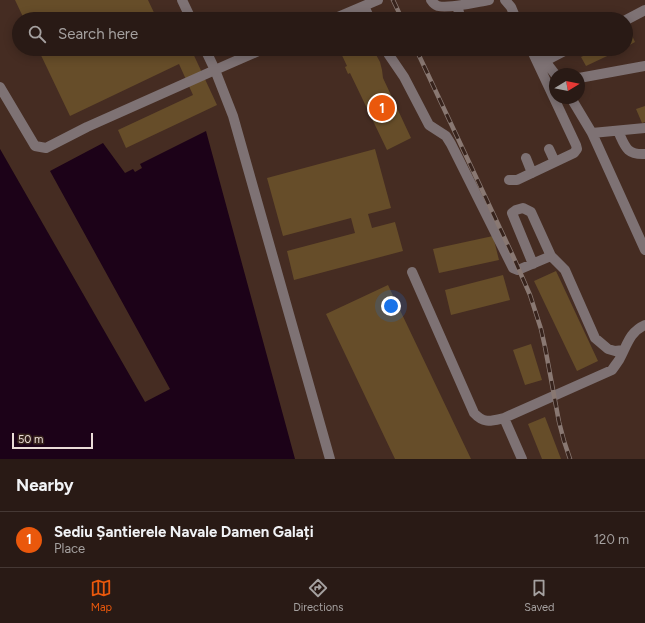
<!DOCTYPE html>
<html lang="en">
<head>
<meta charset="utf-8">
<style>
  :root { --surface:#291a15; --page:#352722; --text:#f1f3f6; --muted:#a5a1a0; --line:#453834; --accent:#ea580c }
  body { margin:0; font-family:Figtree,sans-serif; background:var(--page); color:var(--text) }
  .compass { position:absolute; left:549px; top:68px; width:36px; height:36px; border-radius:50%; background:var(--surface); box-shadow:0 2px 10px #0003; rotate:80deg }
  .scale { position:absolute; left:12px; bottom:10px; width:81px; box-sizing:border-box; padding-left:4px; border:2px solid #eadcd7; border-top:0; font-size:11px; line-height:14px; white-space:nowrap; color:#eadcd7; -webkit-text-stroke:3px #37231c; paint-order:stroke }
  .you { position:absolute; left:391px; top:306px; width:14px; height:14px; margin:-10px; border:3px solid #fff; border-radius:50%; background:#1a73e8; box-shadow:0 0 0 6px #1a73e833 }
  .badge { display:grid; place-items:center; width:26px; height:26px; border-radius:50%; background:var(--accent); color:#fff; font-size:13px; font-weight:700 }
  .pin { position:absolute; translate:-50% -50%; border:2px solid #fff; box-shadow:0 1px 4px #0006 }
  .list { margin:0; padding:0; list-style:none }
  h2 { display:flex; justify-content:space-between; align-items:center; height:52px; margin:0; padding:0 16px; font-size:17px }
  h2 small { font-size:13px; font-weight:400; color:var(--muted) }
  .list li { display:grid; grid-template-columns:26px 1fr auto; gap:12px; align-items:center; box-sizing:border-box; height:56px; padding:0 16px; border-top:1px solid var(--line) }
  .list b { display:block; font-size:15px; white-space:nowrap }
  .list p { margin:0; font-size:13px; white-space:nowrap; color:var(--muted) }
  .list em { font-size:13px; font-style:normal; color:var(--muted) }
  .icon { flex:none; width:22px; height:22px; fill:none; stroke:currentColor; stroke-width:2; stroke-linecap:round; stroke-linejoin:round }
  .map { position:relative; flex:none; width:645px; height:459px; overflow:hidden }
  .search { position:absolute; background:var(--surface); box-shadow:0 2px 10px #0003; left:12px; right:12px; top:12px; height:44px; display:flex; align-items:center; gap:10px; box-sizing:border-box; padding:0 14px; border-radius:22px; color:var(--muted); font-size:15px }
  .sheet { height:108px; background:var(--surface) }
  nav { display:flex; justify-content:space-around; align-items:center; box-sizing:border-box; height:56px; border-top:1px solid var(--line); background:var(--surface); font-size:11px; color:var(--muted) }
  nav a { display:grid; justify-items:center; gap:2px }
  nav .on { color:var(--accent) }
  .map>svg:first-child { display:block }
</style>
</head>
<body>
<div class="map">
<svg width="645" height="459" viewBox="0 0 645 459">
  <rect width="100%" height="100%" fill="#37231c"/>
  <path fill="#452c22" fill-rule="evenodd" d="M0,0h645v459h-483l-17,-57 -145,-253zM19,19h607v30h-607zM555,74h24v24h-24z"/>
  <path fill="#1c0218" d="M206,131l89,328h-295v-310l145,253 25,-13 -120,-218 53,-28 22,30 8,-4 2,3 7,-4 -2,-4z"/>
  <path fill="#664d29" d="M15,0h133l9,19h-133z
    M175,15l2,4h-11z
    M627,25l8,17 -9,5v-21z
    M38,49h153l26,56 -91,43 -8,-18 75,-35 -14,-31 -109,52z
    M339,49h34l7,13 2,8 1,8 28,60 -24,12 -37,-77 -2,1 -3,-7 2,-1z
    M583,49h39l-36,17 -5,-9 4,-2z
    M645,106v16l-3,1 -6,-14z
    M375,149l16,59 -23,6 4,14 23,-6 8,29 -109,29 -7,-29 68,-18 -4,-15 -68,18 -16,-58z
    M493,236l6,24 -60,13 -6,-24z
    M556,271l42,90 -21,10 -43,-90z
    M503,275l7,25 -59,15 -6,-25z
    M388,285l83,174h-76l-69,-145z
    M531,344l11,36 -17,5 -12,-35z
    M545,417l16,42h-19l-14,-35z"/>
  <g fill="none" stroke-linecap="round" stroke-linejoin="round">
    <path stroke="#7e7274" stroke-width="10" d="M182,0l9,19
      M431,0c2,3 4,5 7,6 12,3 39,-4 51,-6
      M505,0l6,7 5,12
      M364,6l6,13
      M457,6l4,13
      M333,19l45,-19
      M626,20l19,-10
      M205,49l10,21 18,46 97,343
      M386,49l3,6 15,22 25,48 17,11 5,8 62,124 5,2 33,-14 -20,-44 -8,-4 -7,2 -4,3 21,51
      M538,49l7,12 10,13
      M545,61l23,-12
      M579,78l66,-12
      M0,87l35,59 11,2 41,-21 128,-57 48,-21
      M571,98l21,35 53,117
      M618,131c7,15 8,24 27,23
      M592,133l53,-5
      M549,149l6,13
      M526,158l6,15
      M509,180h8l57,-27 3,-4 -1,-4 -45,-96
      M551,256l14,14 30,68 13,11 7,2 9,-1
      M412,272l62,141c10,11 17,8 30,5l108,-48c2,-3 5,-7 7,-10 8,-14 10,-28 26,-35
      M504,418l18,41"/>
    <g stroke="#897872" stroke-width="4.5">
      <path id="rail" d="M393,0l9,19
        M416,49l97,207 17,39 11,34 4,18 14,75 5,19 6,18"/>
    </g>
    <use href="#rail" stroke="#37231c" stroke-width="3" stroke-dasharray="9" stroke-linecap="butt"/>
  </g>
</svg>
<svg class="compass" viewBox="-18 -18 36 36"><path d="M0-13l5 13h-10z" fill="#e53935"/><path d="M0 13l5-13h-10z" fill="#a5a1a0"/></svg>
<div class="scale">50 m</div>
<div class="you"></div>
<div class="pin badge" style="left:382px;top:108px">1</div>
<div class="search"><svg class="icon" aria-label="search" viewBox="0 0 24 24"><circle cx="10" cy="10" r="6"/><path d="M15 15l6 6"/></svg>Search here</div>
</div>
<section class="sheet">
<h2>Nearby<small></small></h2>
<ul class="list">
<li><span class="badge">1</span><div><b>Sediu Șantierele Navale Damen Galați</b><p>Place</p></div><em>120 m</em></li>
</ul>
</section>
<nav>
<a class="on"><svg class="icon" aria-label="map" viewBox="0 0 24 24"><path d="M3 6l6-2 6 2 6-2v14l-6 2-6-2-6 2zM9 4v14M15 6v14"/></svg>Map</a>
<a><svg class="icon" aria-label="directions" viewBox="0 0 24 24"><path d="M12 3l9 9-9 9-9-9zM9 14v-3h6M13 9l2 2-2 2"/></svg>Directions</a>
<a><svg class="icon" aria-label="saved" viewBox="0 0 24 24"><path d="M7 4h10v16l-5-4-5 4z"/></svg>Saved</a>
</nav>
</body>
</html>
